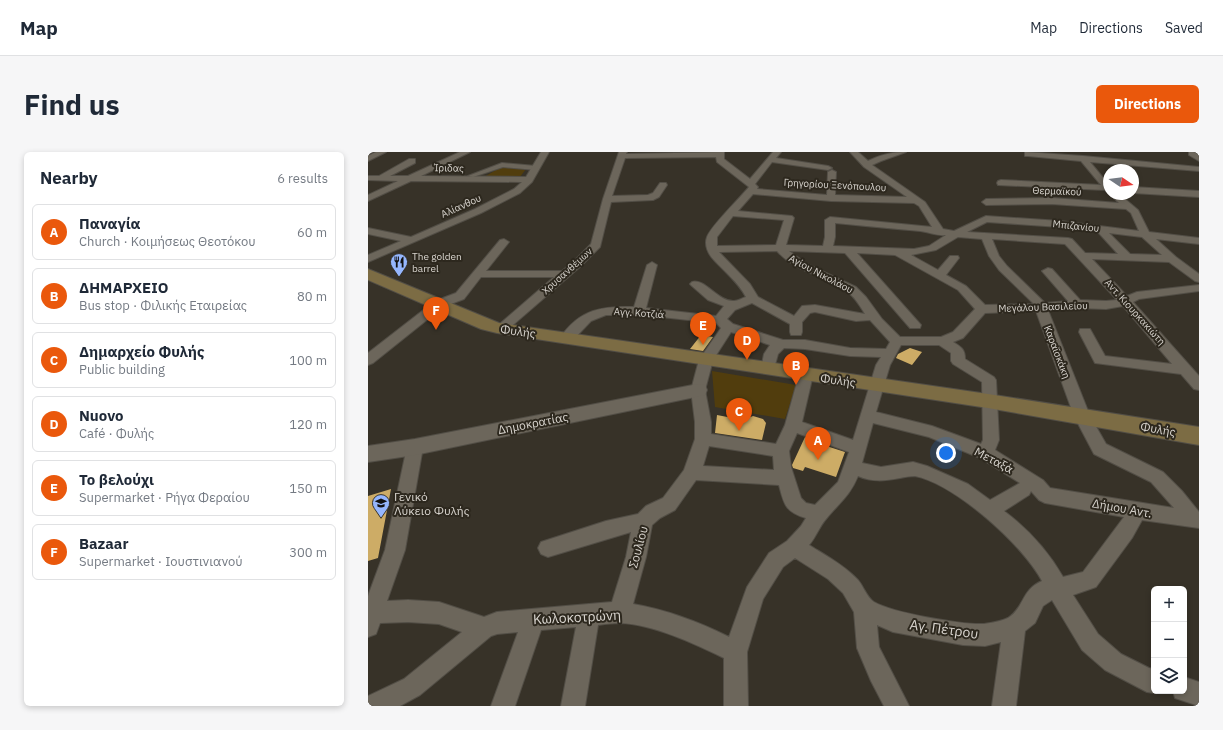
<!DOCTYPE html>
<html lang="en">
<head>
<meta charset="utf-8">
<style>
  :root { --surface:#fff; --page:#f6f6f7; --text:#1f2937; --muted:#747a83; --line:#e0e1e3; --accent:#ea580c }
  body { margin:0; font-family:"IBM Plex Sans",sans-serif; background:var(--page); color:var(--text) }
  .controls { position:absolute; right:12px; bottom:12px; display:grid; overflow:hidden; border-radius:6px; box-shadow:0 2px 6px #0003 }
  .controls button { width:36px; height:36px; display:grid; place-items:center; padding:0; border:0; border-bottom:1px solid var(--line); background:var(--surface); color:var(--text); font:20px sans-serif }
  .compass { position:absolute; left:735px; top:12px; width:36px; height:36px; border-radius:50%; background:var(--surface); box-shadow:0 2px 6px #0003; rotate:103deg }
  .you { position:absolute; left:578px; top:301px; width:14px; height:14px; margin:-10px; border:3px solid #fff; border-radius:50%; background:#1a73e8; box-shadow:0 0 0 6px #1a73e833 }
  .badge { display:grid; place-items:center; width:26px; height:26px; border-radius:50%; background:var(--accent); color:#fff; font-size:13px; font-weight:700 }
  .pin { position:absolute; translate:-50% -33px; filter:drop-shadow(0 1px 2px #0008) }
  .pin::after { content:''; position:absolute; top:21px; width:14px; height:12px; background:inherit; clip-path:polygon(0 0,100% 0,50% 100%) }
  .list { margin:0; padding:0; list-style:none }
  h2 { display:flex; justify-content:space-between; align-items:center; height:52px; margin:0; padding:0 16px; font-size:17px }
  h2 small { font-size:13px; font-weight:400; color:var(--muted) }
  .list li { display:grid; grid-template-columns:26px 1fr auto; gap:12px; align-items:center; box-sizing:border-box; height:56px; margin:0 8px 8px; padding:0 8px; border:1px solid var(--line); border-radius:6px }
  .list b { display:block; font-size:15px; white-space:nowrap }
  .list p { margin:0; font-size:13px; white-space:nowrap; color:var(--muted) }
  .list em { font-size:13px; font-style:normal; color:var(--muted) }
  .icon { flex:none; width:22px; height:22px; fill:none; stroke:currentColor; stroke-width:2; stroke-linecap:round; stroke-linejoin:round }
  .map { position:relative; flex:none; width:831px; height:554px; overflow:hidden; border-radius:6px }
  header { display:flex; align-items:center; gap:24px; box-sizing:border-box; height:56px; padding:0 20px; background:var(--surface); border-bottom:1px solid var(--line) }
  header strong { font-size:19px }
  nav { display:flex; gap:22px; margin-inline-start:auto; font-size:14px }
  .intro { display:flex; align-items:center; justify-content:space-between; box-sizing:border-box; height:96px; padding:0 24px }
  h1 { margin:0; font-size:28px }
  .button { padding:10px 18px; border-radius:6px; background:var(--accent); color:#fff; font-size:14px; font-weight:700 }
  main { display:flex; gap:24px; padding:0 24px }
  aside { flex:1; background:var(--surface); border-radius:6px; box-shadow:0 2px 6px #0003 }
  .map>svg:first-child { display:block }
</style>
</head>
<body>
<header>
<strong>Map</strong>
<nav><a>Map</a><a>Directions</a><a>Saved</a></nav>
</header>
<div class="intro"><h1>Find us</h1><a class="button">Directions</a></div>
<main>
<aside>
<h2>Nearby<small>6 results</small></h2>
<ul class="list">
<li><span class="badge">A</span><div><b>Παναγία</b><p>Church · Κοιμήσεως Θεοτόκου</p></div><em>60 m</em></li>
<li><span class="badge">B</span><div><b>ΔΗΜΑΡΧΕΙΟ</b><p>Bus stop · Φιλικής Εταιρείας</p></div><em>80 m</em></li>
<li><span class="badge">C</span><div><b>Δημαρχείο Φυλής</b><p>Public building</p></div><em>100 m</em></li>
<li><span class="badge">D</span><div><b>Nuovo</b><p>Café · Φυλής</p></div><em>120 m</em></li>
<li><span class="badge">E</span><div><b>Το βελούχι</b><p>Supermarket · Ρήγα Φεραίου</p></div><em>150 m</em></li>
<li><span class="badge">F</span><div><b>Bazaar</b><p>Supermarket · Ιουστινιανού</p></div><em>300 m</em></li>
</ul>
</aside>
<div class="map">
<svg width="831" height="554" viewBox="0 0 831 554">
  <rect width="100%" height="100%" fill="#373228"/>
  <path fill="#513d0d" d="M135,14l23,3 -6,8h-36z
    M344,219l84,14 -11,34 -70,-12z"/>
  <path fill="#cdac66" d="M333,183l12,2 -10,14 -13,-2z
    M542,196l12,4 -10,13 -16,-7 2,-4z
    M349,263l26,5 10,-4 10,3 3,4 -4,17 -47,-7z
    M437,285l13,5 -1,1 28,9 -9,25 -31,-10 -2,4 -10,-3 -1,-3z
    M23,337l-13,69 -10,3v-65z"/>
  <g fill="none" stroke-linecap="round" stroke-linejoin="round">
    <g stroke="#524e46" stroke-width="2">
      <path id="pedestrian" d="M134,11l34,3 3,2 -3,2 -33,-3 -30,10 -5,-1z"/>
    </g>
    <g stroke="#524e46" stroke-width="2">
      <path id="minor" d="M8,0h10l-18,9v-5z
        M92,0h10l-49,24 105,1 15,-25h8l-17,30 -12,11 -39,20 -113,49v-7l33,-14 -33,-7v-6l43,9 64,-28 39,-20 8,-7 -111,-1 -43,20v-6l30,-14 -30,-1v-4h11l30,-17h6v4l-25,13h18z
        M251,0h8l-1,2 98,-2v7l26,20 23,-27h8l-5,6 52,8 4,2 -4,2 -56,-8 -17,22 3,3 -1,2 70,6 1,-23 4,-2 4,2 -1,23 72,2 -43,-30 -14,-15h8l10,9c12,-6 24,-9 38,-9l-25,9 -9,4 53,37 18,27 11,2 32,-15 74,5 79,10 -8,-18 -5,-4 -74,-5 -66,1 -4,-3 4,-3 66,-1 67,5 -9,-9h9l19,16 11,22 50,6v6l-43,-5 20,18 23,17v8l-4,-1 -26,-19 -77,-3 35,37 10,-4 62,-7v6l-60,8 -6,3 66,74v14l-5,-1 -13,-15 -86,-11 -16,-31 1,-3h10l15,27 67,8 -49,-58 -17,3 -29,-1 -29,2 42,106 16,28 57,28 19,19 17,21v16l-57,-8 -10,18 -36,49 -23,8 25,39 23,20 28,14 5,1v22h5l-5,2 -7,-1 -42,-22 -23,-20 -30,-50 -9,6 -8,17 -10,8 -9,75h-24l9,-64 -16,4 -22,-1 -70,-13 -16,-7 2,22 30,59h-25l-13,-25 -14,-33 -3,-36 -11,-19 -15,-14 -33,-21 -12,9 -20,32 -16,53 1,54h-24v-48c-29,-14 -71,-34 -104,-35 -7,0 -15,1 -22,2l-13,81h-24l15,-79 -35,3 -26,76h-24l27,-74 -21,2 -6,2 -71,59 -20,11h-32v-10l36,-17 58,-47 -23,-8 -31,-2 -28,1 -4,11 -8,3v-41l17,-46 22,-103 2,-5 6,-1 6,1 2,5 -18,103 -18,51 21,-1 31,2 45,15 13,-5 115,-10 14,-45 5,-25 -83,25 -7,-3 -3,-6 3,-6 65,-21 32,-7 8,-8 17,-8 21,-28 11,-31v-17l-4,-32 8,-30 22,-32 -5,-5 -73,-8h-37l-15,6 -19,20 -5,1 -5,-1 -2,-3c20,-29 42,-32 74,-31l13,-42 5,-3 5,3 -11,43 70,8 8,-10 -16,-6 -16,-14 -2,-2 2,-2c13,-4 26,20 42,19 4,0 8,-3 12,-4 -8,-15 -21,-25 -32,-37 -6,-6 -10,-15 -7,-23 4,-11 33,-39 42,-50l-32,-25 -1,-5 -91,1 -13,38 36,-1 5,-2 7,-10h6l1,2 -8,12 -6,3 -42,2 -11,45 -19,19 -75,65h-10l-1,-3 59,-51h-73l-17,22 -21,8 -70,56 -5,2v-12l67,-52 21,-8 44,-53 4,-1 5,3 -23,29h76l11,-9 18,-18 12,-45zM385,42l78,7 83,2 5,3 13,21 -102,-10 -5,3v17l-2,9 -37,-1 8,-27 -2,-2 -54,-5zM365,64l51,4 -8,25 -59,1v-9zM619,70l73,5 37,4 21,23 -33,-1 -13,-14 -4,-1 -101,-6zM467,71c28,3 56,5 85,8 9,1 17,5 26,4l-17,11 -15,3 -81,-3 2,-9zM741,81l33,4 20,18 -32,-1zM590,85l24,2 7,17 10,14 35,34 -49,1 -19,-19 -20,-11 13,-17 -1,-2h-8l-12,14 -27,-15 25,-5zM624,87l73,5 52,56 -11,1 -26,-1 -28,-31 -4,-1 -6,3 26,30 -23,2 -38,-37 -8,-10zM409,99c20,23 50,24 73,43 6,5 10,12 15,20l-50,-9 -13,1 -8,10 -36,-19 -8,-13 -31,-32zM421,99l56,2 65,75h10l1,-3 -64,-72 38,2 63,35 17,19 -22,23 -12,5h-41l-18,-18 -16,-22 -10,-10 -49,-23zM384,151l38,21v8l1,3h10l1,-3v-10l8,-9 5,-1 41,9 14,-1 20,22 -4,7 -36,-1 -45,-8h-22l-50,-16 -6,-5 8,-9zM668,159l38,105 20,38 57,28 23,26 -124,-20 -7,-8 -48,-30 4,-10 -3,-60 -2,-3 -29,-18c0,-10 -4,-12 -12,-17l10,-4 22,-25zM363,180l39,13 -6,9 -3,15 2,3 5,2 5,-2 5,-18 6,-6 21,1 45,7 31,1 -5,8 -23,75 -51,-18 11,-47 -2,-3 -5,-2 -5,2 -2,3 -14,50 -9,19 -65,-10v-12l-6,-32 8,-30zM533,193h38l12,8v8l2,3 29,18 1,58 -2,4 -49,-18 -56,-14 14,-47zM505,271l56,14 51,21 40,25 -30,17 -22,-16 -41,-18 -14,-4 -32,5 -19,-4zM429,281l52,19 -11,30 -23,23 -9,-2 -5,-5 -10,-31 -2,-16zM341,294l64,10 1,14 -71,-4zM490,324c14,6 26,5 42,2 4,-1 10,-2 15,-2 40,8 108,69 127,105 -21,9 -17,26 -34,37 -6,3 -17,5 -24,6 -22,1 -91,-11 -110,-22 -8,-5 -11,-18 -18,-24 -14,-14 -31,-23 -47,-33 7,-8 10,-18 17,-26 13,-16 24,-23 32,-43zM328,328l83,5c5,19 6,27 27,33l-5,8 -14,15 -18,12 -22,34 -18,50c-30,-15 -62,-27 -96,-33l13,-47 6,-32 8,-7 15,-8zM663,339l8,9 6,3 79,14 -41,55 -20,5c-15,-26 -35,-48 -59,-66l25,-16z
        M657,0l58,4 116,11v4l-109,-9 19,23v8l-4,-3 -107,-5 -1,-2 1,-2 3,-1 100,5 -20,-24 -53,-5h-3z
        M821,0h6l4,3v6l-10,-6z
        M765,35l66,4v6l-66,-4z
        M816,525l15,5v24l-24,-8 -2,-7h11z"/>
    </g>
    <g stroke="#524e46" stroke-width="2">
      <path id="tertiary" d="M330,232l7,1 2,5 -2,5 -290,60 -47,7v-16l47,-7z"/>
    </g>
    <g stroke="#524e46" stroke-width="2">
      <path id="secondary" d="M0,117l131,54 489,71 211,33v18l-211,-37 -491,-75 -16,-4 -113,-49z"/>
    </g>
    <use href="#pedestrian" fill="#6c665b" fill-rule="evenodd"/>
    <use href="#minor" fill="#6c665b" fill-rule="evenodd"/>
    <use href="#tertiary" fill="#6c665b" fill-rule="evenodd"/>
    <use href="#secondary" fill="#7c6c44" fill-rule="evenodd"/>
  </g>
  <defs>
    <g id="restaurant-pin" transform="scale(0.9)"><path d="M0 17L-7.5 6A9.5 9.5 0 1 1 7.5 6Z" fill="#95b6fd" stroke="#2d281e"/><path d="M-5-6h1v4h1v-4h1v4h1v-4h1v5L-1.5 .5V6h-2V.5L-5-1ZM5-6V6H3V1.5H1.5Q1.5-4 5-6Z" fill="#111"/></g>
    <g id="school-pin" transform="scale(0.9)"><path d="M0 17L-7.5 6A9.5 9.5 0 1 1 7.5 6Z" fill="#95b6fd" stroke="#2d281e"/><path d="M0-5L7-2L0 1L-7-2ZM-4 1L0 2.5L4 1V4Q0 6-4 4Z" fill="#111"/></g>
  </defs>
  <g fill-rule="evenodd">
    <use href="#restaurant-pin" x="31" y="110"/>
    <use href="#school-pin" x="13" y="351"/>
  </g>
  <g text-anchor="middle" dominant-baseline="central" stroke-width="4" stroke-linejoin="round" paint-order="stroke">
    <g font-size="10" fill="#d9d5cf" stroke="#2d281e">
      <text transform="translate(81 16) rotate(1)">Ίριδας</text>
      <text transform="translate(467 33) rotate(3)">Γρηγορίου Ξενόπουλου</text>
      <text transform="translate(689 39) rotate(2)">Θερμαϊκού</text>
      <text transform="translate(93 54) rotate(-24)">Αλίανθου</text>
      <text transform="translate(708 74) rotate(6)">Μπιζανίου</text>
      <text transform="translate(199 119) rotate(-42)">Χρυσανθέμων</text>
      <text transform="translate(453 122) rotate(28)">Αγίου Νικολάου</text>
      <text transform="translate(675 155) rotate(-2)">Μεγάλου Βασιλείου</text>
      <text transform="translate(767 160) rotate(48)">Αντ. Κιουρκακιώτη</text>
      <text transform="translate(271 161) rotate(4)">Αγγ. Κοτζιά</text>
      <text transform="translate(689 200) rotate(69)">Καραϊσκάκη</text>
    </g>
    <g font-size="10" fill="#d9d5cf" stroke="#2d281e" text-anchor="start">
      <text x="44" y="104">The golden<tspan x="44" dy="12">barrel</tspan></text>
    </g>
    <g font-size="12" fill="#d9d5cf" stroke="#2d281e">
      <text transform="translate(150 179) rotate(8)">Φυλής</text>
      <text transform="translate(470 228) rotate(8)">Φυλής</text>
      <text transform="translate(165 271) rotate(-11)">Δημοκρατίας</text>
      <text transform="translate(790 277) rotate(10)">Φυλής</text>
      <text transform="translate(626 308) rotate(28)">Μεταξά</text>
      <text transform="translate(754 356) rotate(10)">Δήμου Αντ.</text>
      <text transform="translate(270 395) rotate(-75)">Σουλίου</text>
    </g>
    <g font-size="12" fill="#d9d5cf" stroke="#2d281e" text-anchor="start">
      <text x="26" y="344">Γενικό<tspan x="26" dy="14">Λύκειο Φυλής</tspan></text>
    </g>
    <g font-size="14" fill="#d9d5cf" stroke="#2d281e">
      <text transform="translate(209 465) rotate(-3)">Κωλοκοτρώνη</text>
      <text transform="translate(576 477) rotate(8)">Αγ. Πέτρου</text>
    </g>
  </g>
</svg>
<div class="controls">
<button>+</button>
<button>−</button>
<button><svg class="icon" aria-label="layers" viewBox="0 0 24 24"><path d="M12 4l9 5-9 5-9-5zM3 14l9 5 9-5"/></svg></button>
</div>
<svg class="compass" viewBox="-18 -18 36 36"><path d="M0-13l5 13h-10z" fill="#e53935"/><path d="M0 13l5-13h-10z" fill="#747a83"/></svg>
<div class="you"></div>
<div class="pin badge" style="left:450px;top:308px">A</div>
<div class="pin badge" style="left:428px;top:233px">B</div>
<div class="pin badge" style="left:371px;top:279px">C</div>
<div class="pin badge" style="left:379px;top:208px">D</div>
<div class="pin badge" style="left:335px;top:193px">E</div>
<div class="pin badge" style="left:68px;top:178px">F</div>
</div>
</main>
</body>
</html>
